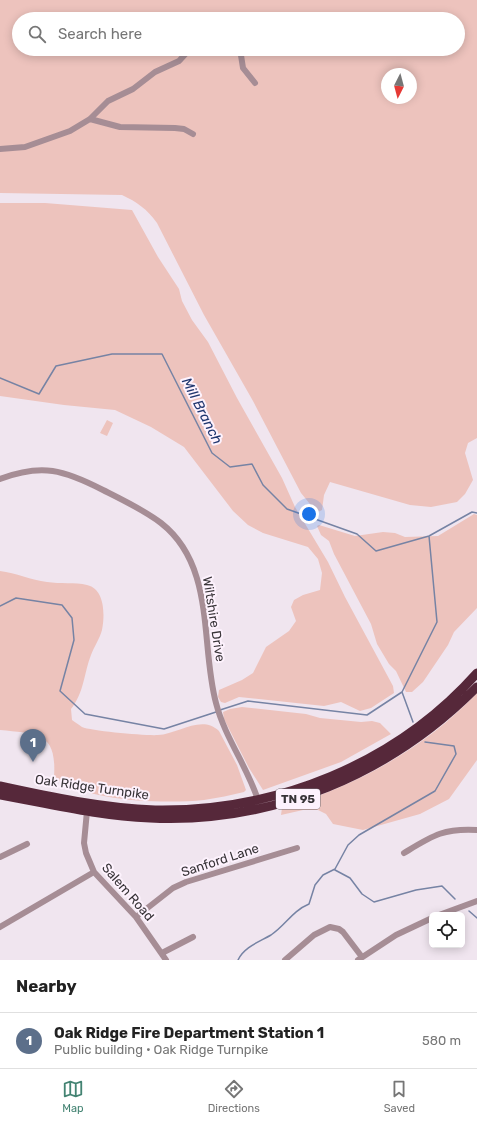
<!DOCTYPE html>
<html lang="en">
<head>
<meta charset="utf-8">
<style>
  :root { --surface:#fff; --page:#f6f6f6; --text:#222; --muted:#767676; --line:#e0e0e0; --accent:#438372 }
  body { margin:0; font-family:Rubik,sans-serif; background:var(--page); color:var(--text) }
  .controls { position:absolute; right:12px; bottom:12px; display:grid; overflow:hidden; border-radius:6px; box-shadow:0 2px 10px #0003 }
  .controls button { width:36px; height:36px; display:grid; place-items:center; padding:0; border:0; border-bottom:1px solid var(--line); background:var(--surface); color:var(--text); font:20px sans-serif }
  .compass { position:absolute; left:381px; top:68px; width:36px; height:36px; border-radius:50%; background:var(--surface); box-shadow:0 2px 10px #0003; rotate:186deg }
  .you { position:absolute; left:309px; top:514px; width:14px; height:14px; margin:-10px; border:3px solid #fff; border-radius:50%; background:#1a73e8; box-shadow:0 0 0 6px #1a73e833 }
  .badge { display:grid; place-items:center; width:26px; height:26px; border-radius:50%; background:var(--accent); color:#fff; font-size:13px; font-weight:700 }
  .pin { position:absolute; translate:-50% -33px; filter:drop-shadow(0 1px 2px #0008) }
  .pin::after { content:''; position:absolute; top:21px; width:14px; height:12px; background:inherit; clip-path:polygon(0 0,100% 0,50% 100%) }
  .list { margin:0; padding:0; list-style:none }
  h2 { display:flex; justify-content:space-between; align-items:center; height:52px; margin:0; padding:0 16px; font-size:17px }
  h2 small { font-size:13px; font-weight:400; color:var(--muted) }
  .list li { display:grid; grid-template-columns:26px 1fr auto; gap:12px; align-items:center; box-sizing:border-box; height:56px; padding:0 16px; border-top:1px solid var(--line) }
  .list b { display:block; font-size:15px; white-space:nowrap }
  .list p { margin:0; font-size:13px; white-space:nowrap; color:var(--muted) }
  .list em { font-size:13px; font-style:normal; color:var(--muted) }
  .icon { flex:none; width:22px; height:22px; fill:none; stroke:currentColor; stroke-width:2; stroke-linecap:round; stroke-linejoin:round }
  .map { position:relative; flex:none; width:477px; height:960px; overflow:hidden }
  .search { position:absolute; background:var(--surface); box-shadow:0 2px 10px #0003; left:12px; right:12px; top:12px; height:44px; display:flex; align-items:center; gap:10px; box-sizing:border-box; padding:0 14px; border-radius:22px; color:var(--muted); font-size:15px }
  .sheet { height:108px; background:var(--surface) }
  nav { display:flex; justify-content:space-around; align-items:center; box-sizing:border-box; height:56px; border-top:1px solid var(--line); background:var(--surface); font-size:11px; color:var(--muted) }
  nav a { display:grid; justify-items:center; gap:2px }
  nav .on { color:var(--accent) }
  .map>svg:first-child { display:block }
</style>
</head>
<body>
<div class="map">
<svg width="477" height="960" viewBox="0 0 477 960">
  <rect width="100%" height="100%" fill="#f0e5ef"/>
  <path fill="#edc3bd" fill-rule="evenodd" d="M0,0h477v438l-9,5 -3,10 8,27 -8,14 -8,8 -26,5 -21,-2 -80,-23 -6,13 -2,15 -4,2 -4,-3 -13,-16 -48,-92 -49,-86 -47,-92c-10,-14 -20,-21 -35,-28l-122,-2zM19,19h439v30h-439zM387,74h24v24h-24z
    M0,203h45l87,7 26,47 21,32 3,12 10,19 16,22 29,56 45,80 13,29 33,55 17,35 48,89 1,7 -23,15 -11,3 -19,-9 -17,4 -85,-9 -14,6 -4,-1 -3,-5 1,-7 23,-10 11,-7 13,-26 23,-16 7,-10 -5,-14 3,-7 9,-5 17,-5 2,-17 -4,-14 -10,-12 -45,-14 -15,-8 -15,-14 -49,-64 -33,-20 -36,-17 -51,-5 -64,-9z
    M107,420l6,3 -6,13 -7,-3z
    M474,514l3,1v93l-23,24 -6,13 -25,37 -11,10h-6l-10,-21 -7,-7 -12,-20 -6,-20 -37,-70 -5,-13 -8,-6 -4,-9 2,-1 36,11 28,-4 12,1 10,4 33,-1z
    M0,571c16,2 31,9 47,11 13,2 28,0 40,3 18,4 18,30 15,45 -2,8 -8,17 -11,25 -7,18 -7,38 -20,54l1,11c3,2 7,5 10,7 9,4 65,9 76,8 20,-1 44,-21 61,-4l18,34 9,25 -2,2c-13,3 -26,6 -40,8 -39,4 -118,2 -150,-23 3,-45 -16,-43 -54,-47z
    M477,693v67l-28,39 -29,15 -57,16 -30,-6 -7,-10 -8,-4h-15l-22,5 1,-7c74,-22 142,-59 195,-115z
    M242,707l64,7 14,4 41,4 11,-1 8,2 11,11 -50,28 -78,28 -14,-22 -25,-49 -1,-7 7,-3z"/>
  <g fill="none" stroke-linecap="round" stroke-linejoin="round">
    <path stroke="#7683a4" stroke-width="1.5" d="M0,378l39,16 17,-28 56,-12h50l50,99 18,14 22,-3 11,21 24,24 70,25 19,17 53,-15 43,-24 5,1
      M0,606l16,-8 46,7 10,13 2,22 -14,51 25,23 79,15 52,-17
      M402,692l11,30
      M220,710l28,-9 119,14 35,-23 35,-70 -8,-86
      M335,870l15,8 12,16 12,8 42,-12 26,-4 13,13
      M469,911l8,7
      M238,960c6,-13 21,-18 33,-25 15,-10 21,-24 38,-31l6,-19 8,-10 12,-6 13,-24 11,-10 76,-44 21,-37 -2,-8 -29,-4"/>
    <path stroke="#a68d95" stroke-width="6" d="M240,49l3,19 12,15
      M90,119l30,8 55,1 9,1 9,5
      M0,149l25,-2 45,-16 20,-12 18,-18 25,-12 22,-17 24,-11 11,-12
      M0,479c42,-16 64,-9 103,11 20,10 41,20 58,33 55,43 39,121 55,180 9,35 31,63 42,97
      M87,811l-3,32 2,10 8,19 42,45 30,43
      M404,853c28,-17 39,-25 73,-23
      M0,857l27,-13
      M439,915l38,-14
      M136,917l37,-29 13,-6 111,-34
      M0,927l94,-55
      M162,953l31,-16
      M285,960l29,-25 16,-8 9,2 4,3 19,25
      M358,960l38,-25 36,-17"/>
    <path stroke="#56283a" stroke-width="9" d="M0,786c50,11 104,22 155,24 121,2 241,-46 322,-137
      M0,795c50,9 99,21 150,23 123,6 241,-44 327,-131"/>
  </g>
  <g text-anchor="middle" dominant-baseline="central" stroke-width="4" stroke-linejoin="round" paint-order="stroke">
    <rect fill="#fdf2fd" stroke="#726c72" stroke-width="1" x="276" y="789" width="44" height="20" rx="3"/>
    <g font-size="12" font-weight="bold" fill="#373337">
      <text x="298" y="799">TN 95</text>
    </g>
    <g font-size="13" fill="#373337" stroke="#fdf2fd">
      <text transform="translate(214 619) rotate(81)">Wiltshire Drive</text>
      <text transform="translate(92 787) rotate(8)">Oak Ridge Turnpike</text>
      <text transform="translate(220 860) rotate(-18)">Sanford Lane</text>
      <text transform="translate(128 892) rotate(49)">Salem Road</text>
    </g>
    <g font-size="14" font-style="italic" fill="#21376f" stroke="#fdf2fd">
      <text transform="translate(202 411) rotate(63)">Mill Branch</text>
    </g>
  </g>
</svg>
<div class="controls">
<button><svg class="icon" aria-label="locate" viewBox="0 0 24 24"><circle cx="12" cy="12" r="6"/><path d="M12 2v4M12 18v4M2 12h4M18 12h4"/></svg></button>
</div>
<svg class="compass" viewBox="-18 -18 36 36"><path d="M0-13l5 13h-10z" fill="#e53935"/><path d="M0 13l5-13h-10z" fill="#767676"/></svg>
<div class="you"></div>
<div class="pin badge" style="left:33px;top:762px;background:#5c6f8a">1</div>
<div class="search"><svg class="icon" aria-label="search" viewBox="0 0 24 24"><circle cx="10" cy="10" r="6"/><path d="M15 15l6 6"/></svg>Search here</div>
</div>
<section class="sheet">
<h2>Nearby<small></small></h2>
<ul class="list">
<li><span class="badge" style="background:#5c6f8a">1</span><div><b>Oak Ridge Fire Department Station 1</b><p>Public building · Oak Ridge Turnpike</p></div><em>580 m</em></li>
</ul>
</section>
<nav>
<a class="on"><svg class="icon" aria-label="map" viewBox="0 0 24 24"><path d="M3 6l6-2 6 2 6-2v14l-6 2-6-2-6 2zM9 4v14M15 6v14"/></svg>Map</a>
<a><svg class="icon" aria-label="directions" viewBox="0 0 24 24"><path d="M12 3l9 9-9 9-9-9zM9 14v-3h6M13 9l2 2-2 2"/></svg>Directions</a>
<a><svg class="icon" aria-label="saved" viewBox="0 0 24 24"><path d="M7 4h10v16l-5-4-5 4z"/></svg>Saved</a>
</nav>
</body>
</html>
